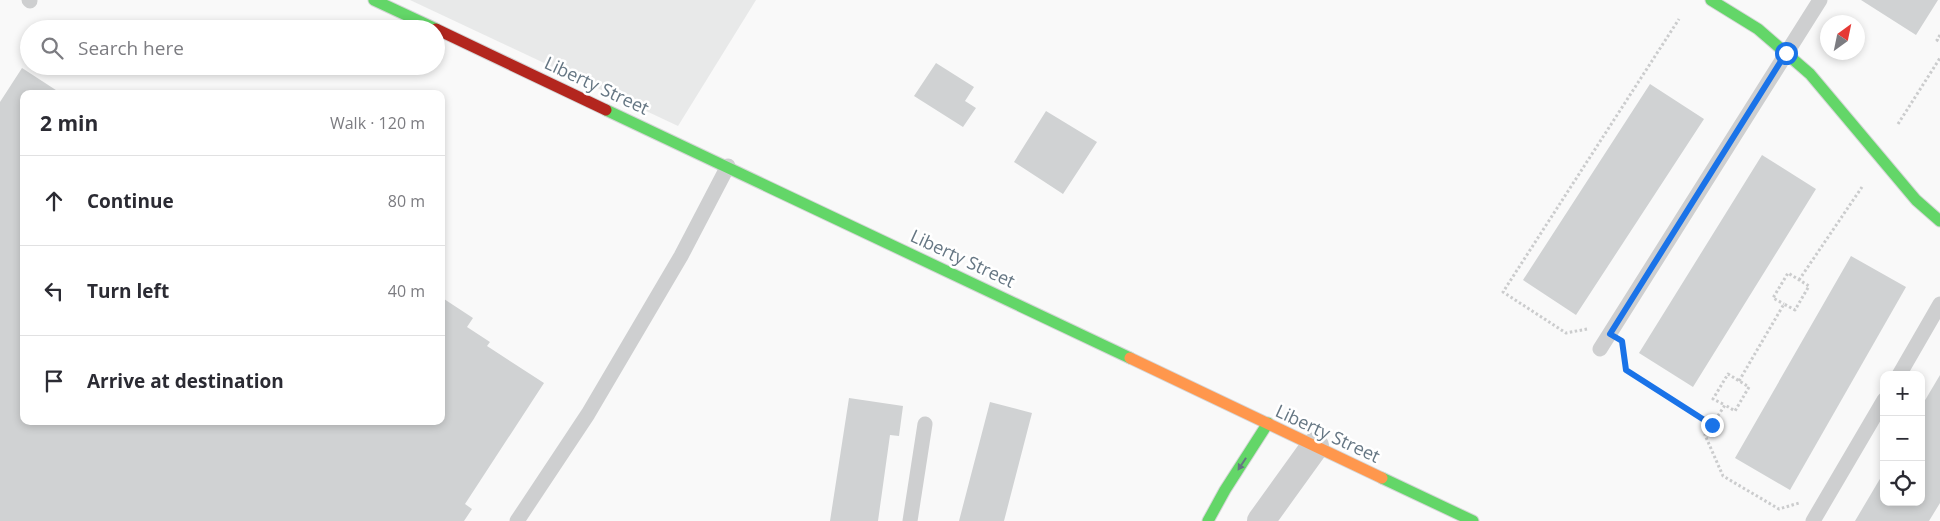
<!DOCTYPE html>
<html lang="en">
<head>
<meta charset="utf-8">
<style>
  :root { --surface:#fff; --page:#f2f2f3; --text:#2b2b33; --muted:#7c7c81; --line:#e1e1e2 }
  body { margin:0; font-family:"Open Sans",sans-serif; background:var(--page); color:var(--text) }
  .controls { position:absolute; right:15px; bottom:15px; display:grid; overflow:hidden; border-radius:10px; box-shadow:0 2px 8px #0003 }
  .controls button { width:45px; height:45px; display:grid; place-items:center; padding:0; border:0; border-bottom:1px solid var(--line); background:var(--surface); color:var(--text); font:25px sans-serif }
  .compass { position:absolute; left:1820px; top:15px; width:45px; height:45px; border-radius:50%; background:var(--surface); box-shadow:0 2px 8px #0003; rotate:33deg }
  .stop { position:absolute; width:15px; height:15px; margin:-11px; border:4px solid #1a73e8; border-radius:50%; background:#fff }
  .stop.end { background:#1a73e8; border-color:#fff; box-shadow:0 1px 5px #0008 }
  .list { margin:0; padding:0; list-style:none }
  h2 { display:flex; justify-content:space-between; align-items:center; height:65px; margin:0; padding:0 20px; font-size:21px }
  h2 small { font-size:16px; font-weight:400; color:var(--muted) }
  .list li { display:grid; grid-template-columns:32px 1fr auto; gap:15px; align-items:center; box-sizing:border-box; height:90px; padding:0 20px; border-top:1px solid var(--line) }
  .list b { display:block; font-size:19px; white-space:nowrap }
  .list em { font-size:16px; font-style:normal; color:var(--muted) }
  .icon { flex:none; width:28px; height:28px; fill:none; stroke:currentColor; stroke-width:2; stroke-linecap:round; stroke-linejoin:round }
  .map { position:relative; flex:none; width:1940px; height:521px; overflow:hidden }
  .search { position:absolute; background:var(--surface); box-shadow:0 2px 8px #0003; left:20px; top:20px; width:425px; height:55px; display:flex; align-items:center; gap:12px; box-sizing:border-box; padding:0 18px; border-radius:28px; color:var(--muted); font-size:19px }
  .panel { position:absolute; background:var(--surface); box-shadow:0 2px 8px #0003; left:20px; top:90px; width:425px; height:335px; border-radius:10px }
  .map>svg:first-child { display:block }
</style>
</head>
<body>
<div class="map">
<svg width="1940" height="521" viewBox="0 0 1940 521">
  <rect width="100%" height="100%" fill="#f9f9f9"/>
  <path fill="#e8e9e9" d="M410,0h346l-78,126z"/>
  <path fill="#d0d2d3" d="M1861,0h77l-22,35z
    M936,63l38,24 -9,14 11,7 -13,19 -49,-31z
    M22,68l40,26h-38v327h417v-124l32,21 -6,9 23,15 -3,4 57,37 -79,121 7,5 -8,12h-464v-419z
    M1650,84l54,35 -128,196 -53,-35z
    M1046,111l51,31 -34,52 -49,-32z
    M1762,155l54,34 -123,198 -54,-34z
    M1851,256l55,31 -116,203 -55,-32z
    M1940,375v128l-11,18h-74l29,-49v30h37v-95z
    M849,398l54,8 -4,30 -9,-1 -12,86h-48z
    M990,402l42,11 -28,108h-45z"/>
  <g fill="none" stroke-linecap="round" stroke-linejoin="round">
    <g stroke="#d5d6d7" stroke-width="13">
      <path id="fast" d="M374,0l62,29
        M1711,0l47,29 52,45 106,126 24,21
        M606,110l524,248
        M1382,478l91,43
        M1208,521l17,-31 43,-67"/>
    </g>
    <g stroke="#d5d6d7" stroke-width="13">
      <path id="slow" d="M1130,358l252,120"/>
    </g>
    <g stroke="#d5d6d7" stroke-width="13">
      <path id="jam" d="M436,29l170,81"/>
    </g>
    <path stroke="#cbcccd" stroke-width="3" stroke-dasharray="2.5 2.5" stroke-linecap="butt" d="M1940,35l-3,5 3,2
      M1898,124l42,-66
      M1799,280l63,-93
      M1587,329l-21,4 -63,-41 176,-273
      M1624,353l2,17 86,55 13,-20 10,6 14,-24 -21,-13 -15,25 12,6
      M1739,381l45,-77 11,6 14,-24 -21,-13 -15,25 11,6
      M1712,425l-7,10 18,41 56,33 20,-6"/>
    <path stroke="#cecfd0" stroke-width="15" d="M29,0l1,1
      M1600,349l220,-349
      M1899,375l41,-71
      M517,521l71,-107 93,-158 47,-90
      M910,521l15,-97
      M1813,521l71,-121"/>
    <path stroke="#cecfd0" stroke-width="28" d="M1261,521l54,-75"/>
    <use href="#fast" stroke="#63d668" stroke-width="11"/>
    <use href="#slow" stroke="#ff974d" stroke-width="11"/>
    <use href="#jam" stroke="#b3261e" stroke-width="11"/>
  </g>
  <defs><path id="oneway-solid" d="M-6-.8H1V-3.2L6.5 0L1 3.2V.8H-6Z" transform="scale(1.25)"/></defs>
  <use fill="#657683" href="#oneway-solid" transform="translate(1242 464) rotate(123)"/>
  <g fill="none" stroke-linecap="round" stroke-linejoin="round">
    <path stroke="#1a73e8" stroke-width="6" d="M1712,425l-86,-55 -4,-29 -12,-7 176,-281"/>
  </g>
  <g text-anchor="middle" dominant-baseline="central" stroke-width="5" stroke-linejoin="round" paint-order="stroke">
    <g font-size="18" fill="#657683" stroke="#fff">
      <text transform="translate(597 85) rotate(25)">Liberty Street</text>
      <text transform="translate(963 258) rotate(25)">Liberty Street</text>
      <text transform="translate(1328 433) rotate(25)">Liberty Street</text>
    </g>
  </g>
</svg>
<div class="controls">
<button>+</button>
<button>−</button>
<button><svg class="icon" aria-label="locate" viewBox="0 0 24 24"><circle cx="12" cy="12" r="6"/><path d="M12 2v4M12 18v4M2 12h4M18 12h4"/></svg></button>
</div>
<svg class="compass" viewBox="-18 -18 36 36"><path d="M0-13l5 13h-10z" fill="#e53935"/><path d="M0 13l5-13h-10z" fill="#7c7c81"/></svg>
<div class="stop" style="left:1786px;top:53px"></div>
<div class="stop end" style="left:1712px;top:425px"></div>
<div class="search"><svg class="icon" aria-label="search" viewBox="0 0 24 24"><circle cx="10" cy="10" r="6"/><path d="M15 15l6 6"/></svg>Search here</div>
<section class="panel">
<h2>2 min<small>Walk · 120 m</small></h2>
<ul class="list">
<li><svg class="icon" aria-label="ahead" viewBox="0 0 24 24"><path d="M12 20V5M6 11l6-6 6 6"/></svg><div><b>Continue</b></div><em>80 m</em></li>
<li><svg class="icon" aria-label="left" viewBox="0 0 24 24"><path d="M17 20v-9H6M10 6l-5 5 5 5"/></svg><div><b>Turn left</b></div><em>40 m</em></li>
<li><svg class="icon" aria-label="arrive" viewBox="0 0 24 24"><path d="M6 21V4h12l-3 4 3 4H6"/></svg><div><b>Arrive at destination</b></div></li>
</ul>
</section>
</div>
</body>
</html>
